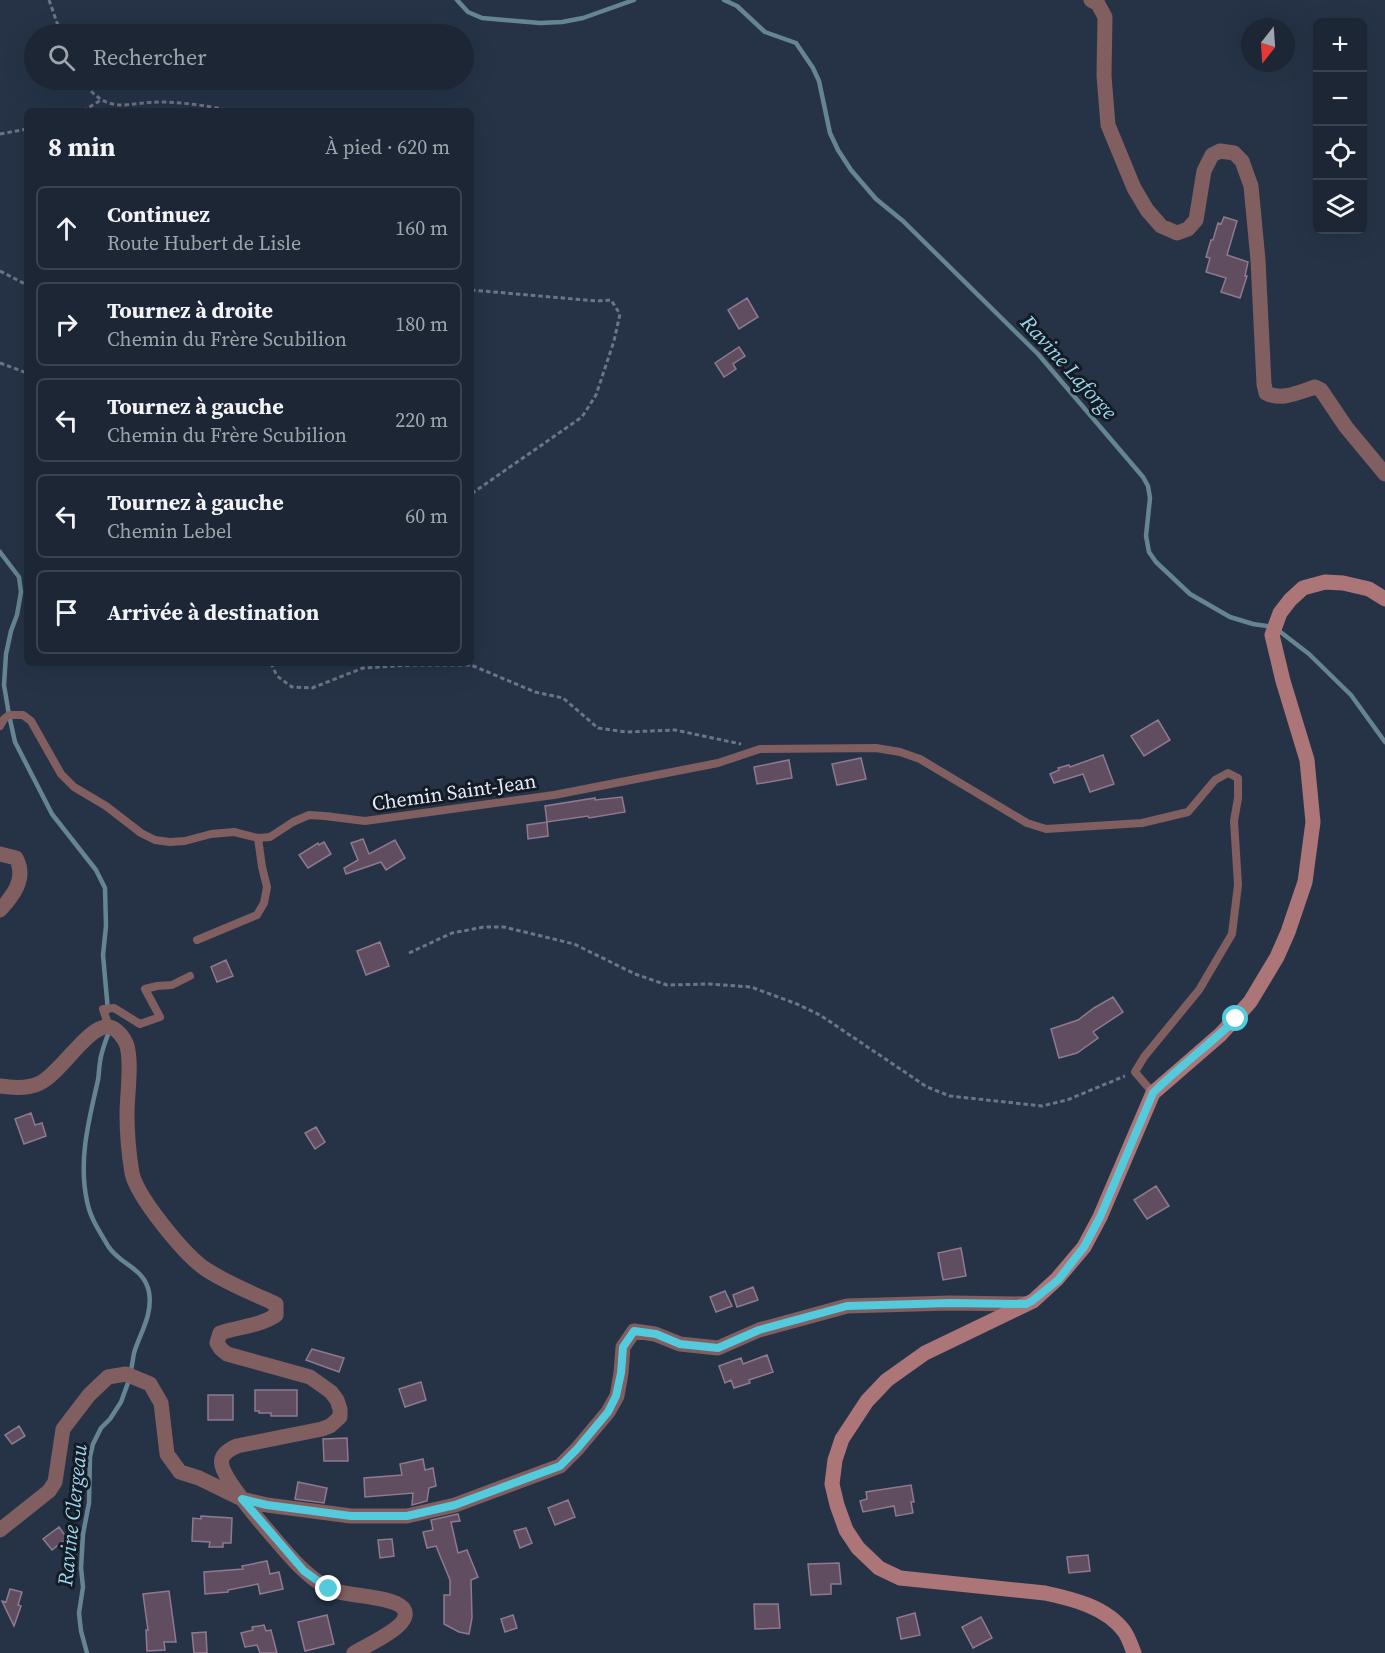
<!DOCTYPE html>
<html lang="fr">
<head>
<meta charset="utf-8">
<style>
  :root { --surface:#1c2635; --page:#293241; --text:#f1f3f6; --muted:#a0a5ad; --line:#3a4350 }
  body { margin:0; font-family:"Source Serif 4",serif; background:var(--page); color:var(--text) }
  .controls { position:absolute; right:18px; top:18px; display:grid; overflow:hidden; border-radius:9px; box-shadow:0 6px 24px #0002 }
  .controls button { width:54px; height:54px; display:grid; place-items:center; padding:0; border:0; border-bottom:2px solid var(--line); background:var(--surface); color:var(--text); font:30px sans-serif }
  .compass { position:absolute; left:1241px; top:18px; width:54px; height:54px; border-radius:50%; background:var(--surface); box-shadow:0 6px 24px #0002; rotate:197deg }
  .stop { position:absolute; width:18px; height:18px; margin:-14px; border:4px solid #54cadd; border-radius:50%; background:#fff }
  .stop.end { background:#54cadd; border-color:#fff; box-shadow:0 2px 6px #0008 }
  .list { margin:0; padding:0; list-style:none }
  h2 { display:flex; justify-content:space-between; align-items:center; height:78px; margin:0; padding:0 24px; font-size:26px }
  h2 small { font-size:20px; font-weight:400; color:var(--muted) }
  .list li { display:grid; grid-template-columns:39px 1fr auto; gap:18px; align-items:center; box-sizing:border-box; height:84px; margin:0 12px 12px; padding:0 12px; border:2px solid var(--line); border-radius:9px }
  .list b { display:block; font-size:22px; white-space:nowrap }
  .list p { margin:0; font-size:20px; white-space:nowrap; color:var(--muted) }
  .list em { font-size:20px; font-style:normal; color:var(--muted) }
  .icon { flex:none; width:33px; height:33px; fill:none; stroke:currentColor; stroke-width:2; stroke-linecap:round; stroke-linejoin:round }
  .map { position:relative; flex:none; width:1385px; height:1653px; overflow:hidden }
  .search { position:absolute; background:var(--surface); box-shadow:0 6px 24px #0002; left:24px; top:24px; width:450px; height:66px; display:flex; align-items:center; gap:15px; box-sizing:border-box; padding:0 21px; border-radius:33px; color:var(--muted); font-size:22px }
  .panel { position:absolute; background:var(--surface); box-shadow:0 6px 24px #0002; left:24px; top:108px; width:450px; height:558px; border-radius:9px }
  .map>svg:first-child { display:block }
</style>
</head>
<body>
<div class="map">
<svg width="1385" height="1653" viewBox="0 0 1385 1653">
  <rect width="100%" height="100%" fill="#263347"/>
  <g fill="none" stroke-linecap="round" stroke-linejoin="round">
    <path stroke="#668592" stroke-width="4.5" d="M457,0l11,12 14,6 58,5 22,-1 21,-4 51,-18
      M724,0l13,6 28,26 31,11 17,25 6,13 11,52 8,17 13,20 25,29 27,22 135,133 105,123 5,9 2,12 -4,38 3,16 7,10 34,32 40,23 23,7 21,3 35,27 42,41 34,47
      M0,552l19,25 2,15 -4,23 -6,16 -5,23 -2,31 5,30 6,27 37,72 44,56 9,18 1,38 -3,29 5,56
      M109,1031c-3,10 -8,21 -9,31 -1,6 -1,12 -2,18 -9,40 -20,80 -11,121 3,17 13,31 21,45 13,20 36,21 41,46 4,23 -9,41 -15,61 -1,6 -2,12 -3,18
      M87,1653l-6,-22 -2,-18 4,-26 -2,-19 2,-34 6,-31 1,-46 3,-13 8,-16 9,-9 11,-17 8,-22"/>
  </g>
  <path fill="#614d60" stroke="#8f798e" stroke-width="1.5" d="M1224,217l13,4 -10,34 21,7 -3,14h2l-7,22 -19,-6 5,-14 -20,-6 4,-14 -4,-1 5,-17h2l5,-17 3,1z
    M747,298l11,19 -19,12 -11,-19z
    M739,347l6,9 -12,8 3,5 -12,8 -9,-14z
    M1158,720l12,20 -26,16 -13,-20z
    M1103,755l11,29 -24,8 -7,-18 -29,9 -4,-9 9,-4 -1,-2 11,-3 1,2z
    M861,758l5,21 -29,6 -5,-21z
    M789,760l3,18 -35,6 -3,-17z
    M622,797l3,15 -36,6 -1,-2 -41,6 -2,-16 50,-8v2z
    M547,822l1,14 -20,3 -1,-14z
    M363,839l6,15 26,-14 10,18 -19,12 -5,-8 -35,12 -2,-6 14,-8 -7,-17z
    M324,842l7,12 -23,14 -9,-13 19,-12 1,2z
    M380,942l9,24 -23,9 -9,-24z
    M226,960l7,16 -16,6 -6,-15z
    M1113,997l10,15 -30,20 5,6 -21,15 -18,5 -8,-29 27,-9 16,-12z
    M31,1113l4,12 7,-2 4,13 -22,8 -9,-25z
    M316,1127l9,15 -10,7 -10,-16z
    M1156,1186l13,20 -22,13 -13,-19z
    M961,1248l5,28 -23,4 -5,-27z
    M753,1287l5,13 -21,7 -4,-12z
    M725,1291l7,15 -16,6 -6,-15z
    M312,1349l32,9 -5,14 -33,-12z
    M767,1355l6,17 -24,8 1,3 -16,5 -3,-8 -6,3 -6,-17 22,-8 2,6z
    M421,1382l5,18 -21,7 -6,-18z
    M255,1390h42v26h-26v-3h-12v-2h-4z
    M208,1395h25v25h-25z
    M19,1426l6,10 -13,8 -7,-9z
    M347,1438l1,23h-24l-1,-22z
    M423,1459l2,11 8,-2 3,18 -7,2 -2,13 -15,4 1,-12 -48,4 -1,-19 38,-3 -2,-11z
    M298,1482l29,6 -3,15 -29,-4z
    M911,1485l3,17h-3l2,11 -17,3 -2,-10 -31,6 -3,-11 7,-2 -1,-7z
    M568,1500l7,17 -20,8 -7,-17z
    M458,1514l2,7 -9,1 7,31 9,-3 11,27 -7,3 1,38 -3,16 -10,-2 -15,-8v-29h6v-15l-14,-34 -9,2 -4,-16 10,-2 -2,-10z
    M201,1516l31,2 -1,25h-8v4h-14l1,-5 -18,-1 1,-23 8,1z
    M59,1527l8,11 -15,12 -9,-11z
    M526,1528l6,15 -12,5 -6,-17z
    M392,1539l2,17 -14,2 -2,-18z
    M1088,1555l2,16 -21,2 -2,-16z
    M267,1561l3,13 9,-2 4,17 -23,5 -2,-10 -30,6v2l-23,2 -1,-22 39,-3 -1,-3z
    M839,1563l2,21h-10v10l-20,1 -3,-31z
    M10,1589l12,3 -4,13 3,1 -7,20 -12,-25 4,1z
    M169,1591l7,51h-12l1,8 -18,1 -1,-21h2l-5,-36z
    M754,1604h24l2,24 -25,1z
    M915,1613l5,22 -19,4 -4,-21z
    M327,1615l7,29 -29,7 -7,-29z
    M513,1615l4,13 -12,4 -4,-13z
    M981,1617l11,21 -19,10 -11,-21z
    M264,1625l2,6 5,-1 6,23h-17l-3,-8 -12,2 -4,-14 12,-3 -1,-3z
    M206,1632l1,21h-13l-2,-20z"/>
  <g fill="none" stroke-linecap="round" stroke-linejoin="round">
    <path stroke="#6a7587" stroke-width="3" stroke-dasharray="4.5 3" stroke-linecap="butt" d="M49,0l12,34
      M81,80c30,38 44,21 84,22 22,1 45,4 66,9
      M83,111l18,-11
      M0,134l27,-5
      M0,271l27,14
      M471,290l126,11 14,-1 9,14 -6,27 -18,54 -14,22 -111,77
      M0,363l27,10
      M271,663l6,13 15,11 20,1 51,-20 49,-3h59l64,27 28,6 35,30 28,4 49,-2 66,14
      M409,953l43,-20 32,-6h20l70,17 61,30 32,11 43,-1 41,3 46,17 23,11 107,72 23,9 92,10 25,-6 58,-24"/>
    <path stroke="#815e60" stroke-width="8" d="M0,726l4,-7 5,-4h14l8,6 30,53 13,13 32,19 35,27 14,7 15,2 15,-1 26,-7 23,-2 24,6 12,-1 23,-15 16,-7 16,1 40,5 189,-26 164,-32 42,-14 116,-1 24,4 20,7 107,64 19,6 96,-6 46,-11 27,-32 13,-7 10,5v20l-4,23 4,64 -6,49 -33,56 -55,67 -9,15 18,21
      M197,940l60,-25 7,-12 3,-16 -5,-20 -4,-29
      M109,1027l-6,-18 11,-1 26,16 20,-7 -15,-28 12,-3 15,-1 18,-9"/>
    <path stroke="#815e60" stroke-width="15" d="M1091,0l7,4 7,13 -1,59 4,49 26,63 13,22 14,16 16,7 11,-4 8,-9 8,-49 8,-16 8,-4 14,2 8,8 9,25 7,74 6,124 2,9c16,8 33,-1 49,-6l6,3 25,37 39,47
      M0,854l16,4c11,20 -3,38 -16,52
      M0,1086c12,2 28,3 40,-3 20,-9 50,-60 69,-56 8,1 16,12 18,19 5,18 0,49 0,68 0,19 2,41 5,59 5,24 54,84 75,97 20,13 47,24 69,34v11c-16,11 -38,12 -56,18l-3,10 4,6 6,5 83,23 21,15 6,8 3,9v8l-10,9 -8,3 -85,17c-21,9 -18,19 -7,36 12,18 25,34 39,50 18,21 35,43 60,57 16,8 72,6 76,23 4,15 -40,34 -51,41
      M0,1530l49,-39 6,-9 8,-53 26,-34 19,-18 18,-3 24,10 11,19 6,51 13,18 19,6 43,21 25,6 84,11h56l48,-11 105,-39 17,-17 31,-37 9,-16 4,-23 2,-26 11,-16 21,3 25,10 38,4 41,-18 88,-24 103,-3 76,1"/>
    <path stroke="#ac7679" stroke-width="15" d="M1134,1653c-3,-7 -5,-15 -10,-22 -18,-24 -51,-32 -79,-38l-145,-15 -21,-10 -21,-20 -12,-18 -9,-25 -5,-21 3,-24 7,-21 25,-38 20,-21 38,-27 108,-52 24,-22 27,-32 16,-30 53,-124 68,-59 29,-32 27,-45 11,-25 17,-50 8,-60 -6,-62 -24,-79 -11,-46 8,-22 10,-13 13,-12 22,-6 18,1 26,6 16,10"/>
  </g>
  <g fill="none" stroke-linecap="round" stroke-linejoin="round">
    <path stroke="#54cadd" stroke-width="8" d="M329,1589l-25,-18 -62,-72 25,6 84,11h56l48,-11 105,-39 17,-17 31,-37 8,-16 5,-23 2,-26 11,-16 22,3 24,10 38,4 41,-18 88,-24 103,-3 76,1 6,-3 26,-21 26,-33 16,-30 53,-124c26,-26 56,-48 83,-74"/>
  </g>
  <g text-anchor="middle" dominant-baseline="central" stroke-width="6" stroke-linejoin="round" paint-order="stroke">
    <g font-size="20" fill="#e3ecf9" stroke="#151b24">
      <text transform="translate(454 792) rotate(-8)">Chemin Saint-Jean</text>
    </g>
    <g font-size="21" font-style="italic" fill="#9ad7ef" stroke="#151b24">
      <text transform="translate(1069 367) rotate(48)">Ravine Laforge</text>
      <text transform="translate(72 1515) rotate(-84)">Ravine Clergeau</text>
    </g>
  </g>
</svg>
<div class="controls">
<button>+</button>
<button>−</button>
<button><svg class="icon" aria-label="locate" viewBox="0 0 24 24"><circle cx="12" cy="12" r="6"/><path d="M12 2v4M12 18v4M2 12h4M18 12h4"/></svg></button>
<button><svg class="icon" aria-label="layers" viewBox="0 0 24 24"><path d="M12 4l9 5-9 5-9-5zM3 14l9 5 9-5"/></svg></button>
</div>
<svg class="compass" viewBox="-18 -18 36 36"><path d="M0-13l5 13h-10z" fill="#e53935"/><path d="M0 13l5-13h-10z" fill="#a0a5ad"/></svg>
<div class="stop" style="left:1236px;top:1019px"></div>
<div class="stop end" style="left:329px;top:1589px"></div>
<div class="search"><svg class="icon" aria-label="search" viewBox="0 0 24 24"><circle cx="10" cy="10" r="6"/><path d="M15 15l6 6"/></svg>Rechercher</div>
<section class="panel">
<h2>8 min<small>À pied · 620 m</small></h2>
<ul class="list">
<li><svg class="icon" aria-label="ahead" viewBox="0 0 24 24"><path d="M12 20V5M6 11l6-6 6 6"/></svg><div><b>Continuez</b><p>Route Hubert de Lisle</p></div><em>160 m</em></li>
<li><svg class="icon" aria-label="right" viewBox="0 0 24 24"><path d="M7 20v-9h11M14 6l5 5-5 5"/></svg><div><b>Tournez à droite</b><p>Chemin du Frère Scubilion</p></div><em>180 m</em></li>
<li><svg class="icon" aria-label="left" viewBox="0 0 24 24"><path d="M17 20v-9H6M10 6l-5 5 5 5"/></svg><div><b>Tournez à gauche</b><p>Chemin du Frère Scubilion</p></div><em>220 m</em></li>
<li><svg class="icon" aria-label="left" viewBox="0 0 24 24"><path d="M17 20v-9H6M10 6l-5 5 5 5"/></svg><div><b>Tournez à gauche</b><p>Chemin Lebel</p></div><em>60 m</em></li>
<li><svg class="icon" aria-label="arrive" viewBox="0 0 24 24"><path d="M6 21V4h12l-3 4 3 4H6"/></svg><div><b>Arrivée à destination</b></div></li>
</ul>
</section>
</div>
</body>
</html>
